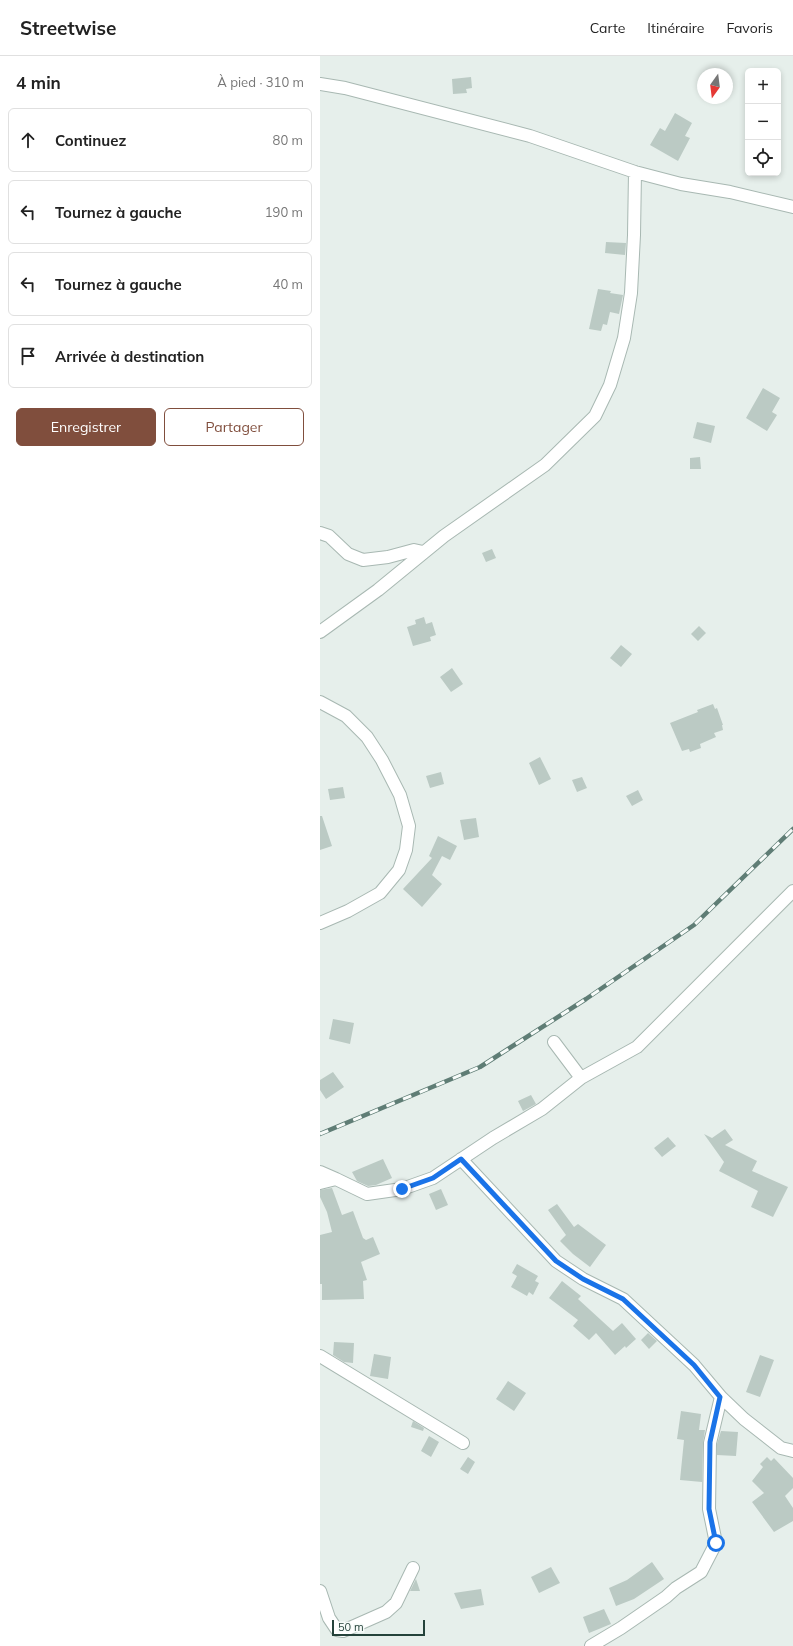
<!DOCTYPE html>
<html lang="fr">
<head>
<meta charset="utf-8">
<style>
  :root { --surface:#fff; --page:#f6f6f6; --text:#222; --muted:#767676; --line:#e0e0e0; --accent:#804e3d }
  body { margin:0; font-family:Mulish,sans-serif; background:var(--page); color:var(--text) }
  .controls { position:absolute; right:12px; top:12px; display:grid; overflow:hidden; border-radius:6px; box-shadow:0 2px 6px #0003 }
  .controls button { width:36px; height:36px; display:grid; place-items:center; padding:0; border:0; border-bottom:1px solid var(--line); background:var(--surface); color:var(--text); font:20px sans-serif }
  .compass { position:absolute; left:377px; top:12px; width:36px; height:36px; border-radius:50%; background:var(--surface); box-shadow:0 2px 6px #0003; rotate:194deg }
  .scale { position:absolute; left:12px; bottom:10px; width:93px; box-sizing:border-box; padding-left:4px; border:2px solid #24423a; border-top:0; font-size:11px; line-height:14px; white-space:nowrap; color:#24423a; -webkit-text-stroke:3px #f7fbf9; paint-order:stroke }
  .stop { position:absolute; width:12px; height:12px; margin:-9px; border:3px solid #1a73e8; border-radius:50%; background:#fff }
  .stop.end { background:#1a73e8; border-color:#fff; box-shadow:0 1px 4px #0008 }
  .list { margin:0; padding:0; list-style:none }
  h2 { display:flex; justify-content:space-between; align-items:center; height:52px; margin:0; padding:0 16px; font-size:17px }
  h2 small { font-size:13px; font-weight:400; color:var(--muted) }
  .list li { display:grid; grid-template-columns:26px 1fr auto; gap:12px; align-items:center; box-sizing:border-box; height:64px; margin:0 8px 8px; padding:0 8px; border:1px solid var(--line); border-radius:6px }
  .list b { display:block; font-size:15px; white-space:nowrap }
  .list em { font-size:13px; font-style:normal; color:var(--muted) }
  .actions { display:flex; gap:8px; padding:12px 16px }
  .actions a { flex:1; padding:9px 0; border:1px solid var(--accent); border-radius:6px; text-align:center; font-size:14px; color:var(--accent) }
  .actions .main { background:var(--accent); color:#fff }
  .icon { flex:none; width:22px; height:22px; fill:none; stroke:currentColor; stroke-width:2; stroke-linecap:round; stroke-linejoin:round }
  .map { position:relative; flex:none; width:473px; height:1590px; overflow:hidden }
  header { display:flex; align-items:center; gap:24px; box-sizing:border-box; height:56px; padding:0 20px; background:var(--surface); border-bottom:1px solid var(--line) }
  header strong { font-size:19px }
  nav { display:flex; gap:22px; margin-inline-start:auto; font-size:14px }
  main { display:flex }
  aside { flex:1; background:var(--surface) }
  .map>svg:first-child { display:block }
</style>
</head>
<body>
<header>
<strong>Streetwise</strong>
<nav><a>Carte</a><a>Itinéraire</a><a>Favoris</a></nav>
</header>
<main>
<aside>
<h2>4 min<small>À pied · 310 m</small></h2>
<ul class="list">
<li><svg class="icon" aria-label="ahead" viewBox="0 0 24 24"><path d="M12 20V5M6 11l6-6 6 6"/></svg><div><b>Continuez</b></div><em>80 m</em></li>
<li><svg class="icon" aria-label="left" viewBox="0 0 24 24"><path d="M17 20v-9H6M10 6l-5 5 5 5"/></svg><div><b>Tournez à gauche</b></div><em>190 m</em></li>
<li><svg class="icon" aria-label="left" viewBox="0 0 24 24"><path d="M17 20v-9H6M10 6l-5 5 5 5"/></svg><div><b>Tournez à gauche</b></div><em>40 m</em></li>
<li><svg class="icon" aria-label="arrive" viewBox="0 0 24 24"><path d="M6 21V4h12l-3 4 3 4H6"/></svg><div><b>Arrivée à destination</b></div></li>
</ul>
<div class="actions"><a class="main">Enregistrer</a><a>Partager</a></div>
</aside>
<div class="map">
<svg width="473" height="1590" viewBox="0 0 473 1590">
  <rect width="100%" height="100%" fill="#e6efeb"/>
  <path fill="#bbcac4" d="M151,21l1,11 -6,1 1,4 -14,1 -1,-15z
    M355,57l17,10 -7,13 5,2 -12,23 -28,-16 10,-17 5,3z
    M286,186l20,1 -1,12 -20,-2z
    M278,233l13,2 -1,2 13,2 -4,19 -9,-2 -3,13 -4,-1 -2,7 -12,-2z
    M443,332l17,10 -8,14 5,3 -10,16 -21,-13z
    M377,366l18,4 -4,17 -18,-5z
    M380,401l1,12h-11v-11z
    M172,493l4,9 -10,4 -4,-9z
    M104,561l2,7 6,-2 4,13 -6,2 1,4 -18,5 -6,-19 9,-3 -1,-4z
    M379,570l7,7 -8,8 -7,-7z
    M301,589l11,9 -11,13 -11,-9z
    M132,612l11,16 -12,8 -11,-15z
    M393,648l2,5 2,-1 6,17h-1l1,5 -9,3 2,4 -16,7 1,4 -11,4 -1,-3 -7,2 -12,-28 28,-11 -1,-2z
    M220,701l11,22 -12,6 -10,-22z
    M121,716l3,12 -14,4 -4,-12z
    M262,721l5,11 -10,4 -5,-12z
    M23,731l2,11 -15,2 -2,-11z
    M318,734l5,10 -11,6 -6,-10z
    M0,760h2l10,30 -12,4z
    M156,762l3,19 -15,3 -4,-20z
    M118,780l19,10 -7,14 -8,-4 -10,19 10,9 -20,23 -19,-18 29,-31 -3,-2z
    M13,963l21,4 -4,21 -21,-5z
    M13,1016l11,15 -18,12 -6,-9v-10z
    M211,1039l5,9 -13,7 -5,-10z
    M405,1073l8,11 -8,5 32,16 -5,10 36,16 -15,30 -22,-10 7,-16 -39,-20 5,-9 -20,-28 8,4z
    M348,1081l8,9 -14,11 -8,-9z
    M63,1103l9,19 -16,7 -8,1 -11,-5 -5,-9z
    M12,1132l10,27 11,-4 10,27 3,2 7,-3 7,17 -19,8 6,18 -4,1 1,18 -42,1v-16h-2v-49l12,-3 -5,-20 -7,-15v-7z
    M121,1133l7,16 -12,5 -7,-16z
    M237,1148l17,23 4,-3 28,21 -16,22 -17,-13 -13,-13 6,-6 -18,-25z
    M197,1208l21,12 -3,5 4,2 -6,12 -4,-3 -2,4 -16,-9 6,-11 -5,-3z
    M242,1225l19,15 -3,3 35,32 9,-8 14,16 -10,9 -1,-2 -10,9 -19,-22 -7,7 -16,-14 5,-6 -29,-22z
    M328,1277l9,8 -8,8 -8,-9z
    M14,1286l20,1 -1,20 -9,-1 -11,-7z
    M54,1298l17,3 -3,22 -18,-3z
    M440,1299l14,5 -14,37 -14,-5z
    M188,1325l18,12 -12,18 -18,-12z
    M361,1355l20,3 -2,16h6l-2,13 -1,39 -22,-2 4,-40 -7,-1z
    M93,1365l11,7 -1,3 -12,-4z
    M401,1375l17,1 -2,24 -19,-1v-11z
    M109,1380l10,6 -8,15 -10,-6z
    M148,1401l7,5 -7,12 -8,-5z
    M447,1401l4,4 3,-3 19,20v10l-8,8 8,12v13l-19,11 -22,-30 12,-9 -12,-12 11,-14 -3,-3z
    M332,1506l12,17 -30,20 -18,7 -7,-18 18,-8z
    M231,1511l9,16 -21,10 -8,-16z
    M96,1523l4,12h-10z
    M161,1533l3,16 -23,4 -7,-16z
    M284,1553l7,15 -22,9 -6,-16z"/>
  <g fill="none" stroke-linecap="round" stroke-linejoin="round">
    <g stroke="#a8b8b2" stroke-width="14">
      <path id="street" d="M0,28l25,4 185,48 105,36 46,12 49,8 63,15
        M0,477l9,3 19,18 15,6 25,-3 26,-7 9,2
        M0,576l58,-42 66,-54 101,-71 50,-49 15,-31 14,-47 7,-45 3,-58 1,-63
        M0,646l26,14 21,21 15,23 18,35 9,31 -3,24 -7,20 -19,23 -32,18 -28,12
        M234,986l27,36
        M141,1103l95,102 27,18 40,20 71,66 27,32 23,22 37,29 12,3
        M0,1116l16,7
        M0,1127l16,-4 31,15 35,-5 31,-11 60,-40 49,-29 39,-31 56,-31 156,-156
        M0,1300l143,87
        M0,1535l9,27 8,12 6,1 43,-19 10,-9 17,-35
        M271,1590l30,-18 45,-31 10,-9 25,-16 15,-29 -7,-34 1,-66 11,-46"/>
    </g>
    <use href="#street" stroke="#fff" stroke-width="12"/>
    <g stroke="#5f7d75" stroke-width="4.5">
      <path id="rail" d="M0,1078l160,-67 106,-68 108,-74 99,-96"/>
    </g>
    <use href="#rail" stroke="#f7fbf9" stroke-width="3" stroke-dasharray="9" stroke-linecap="butt"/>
  </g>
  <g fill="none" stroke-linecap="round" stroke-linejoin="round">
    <path stroke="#1a73e8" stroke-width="5" d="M82,1133l31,-11 28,-19 95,102 27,18 40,20 71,66 26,32 -10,45 -1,67 7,34"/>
  </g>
</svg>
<div class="controls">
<button>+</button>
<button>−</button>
<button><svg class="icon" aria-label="locate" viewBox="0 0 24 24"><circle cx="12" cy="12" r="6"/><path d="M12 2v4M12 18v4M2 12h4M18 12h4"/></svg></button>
</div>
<svg class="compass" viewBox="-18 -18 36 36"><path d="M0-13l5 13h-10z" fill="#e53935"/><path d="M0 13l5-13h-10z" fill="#767676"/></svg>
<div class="scale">50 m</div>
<div class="stop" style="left:396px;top:1487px"></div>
<div class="stop end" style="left:82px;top:1133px"></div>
</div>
</main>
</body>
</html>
